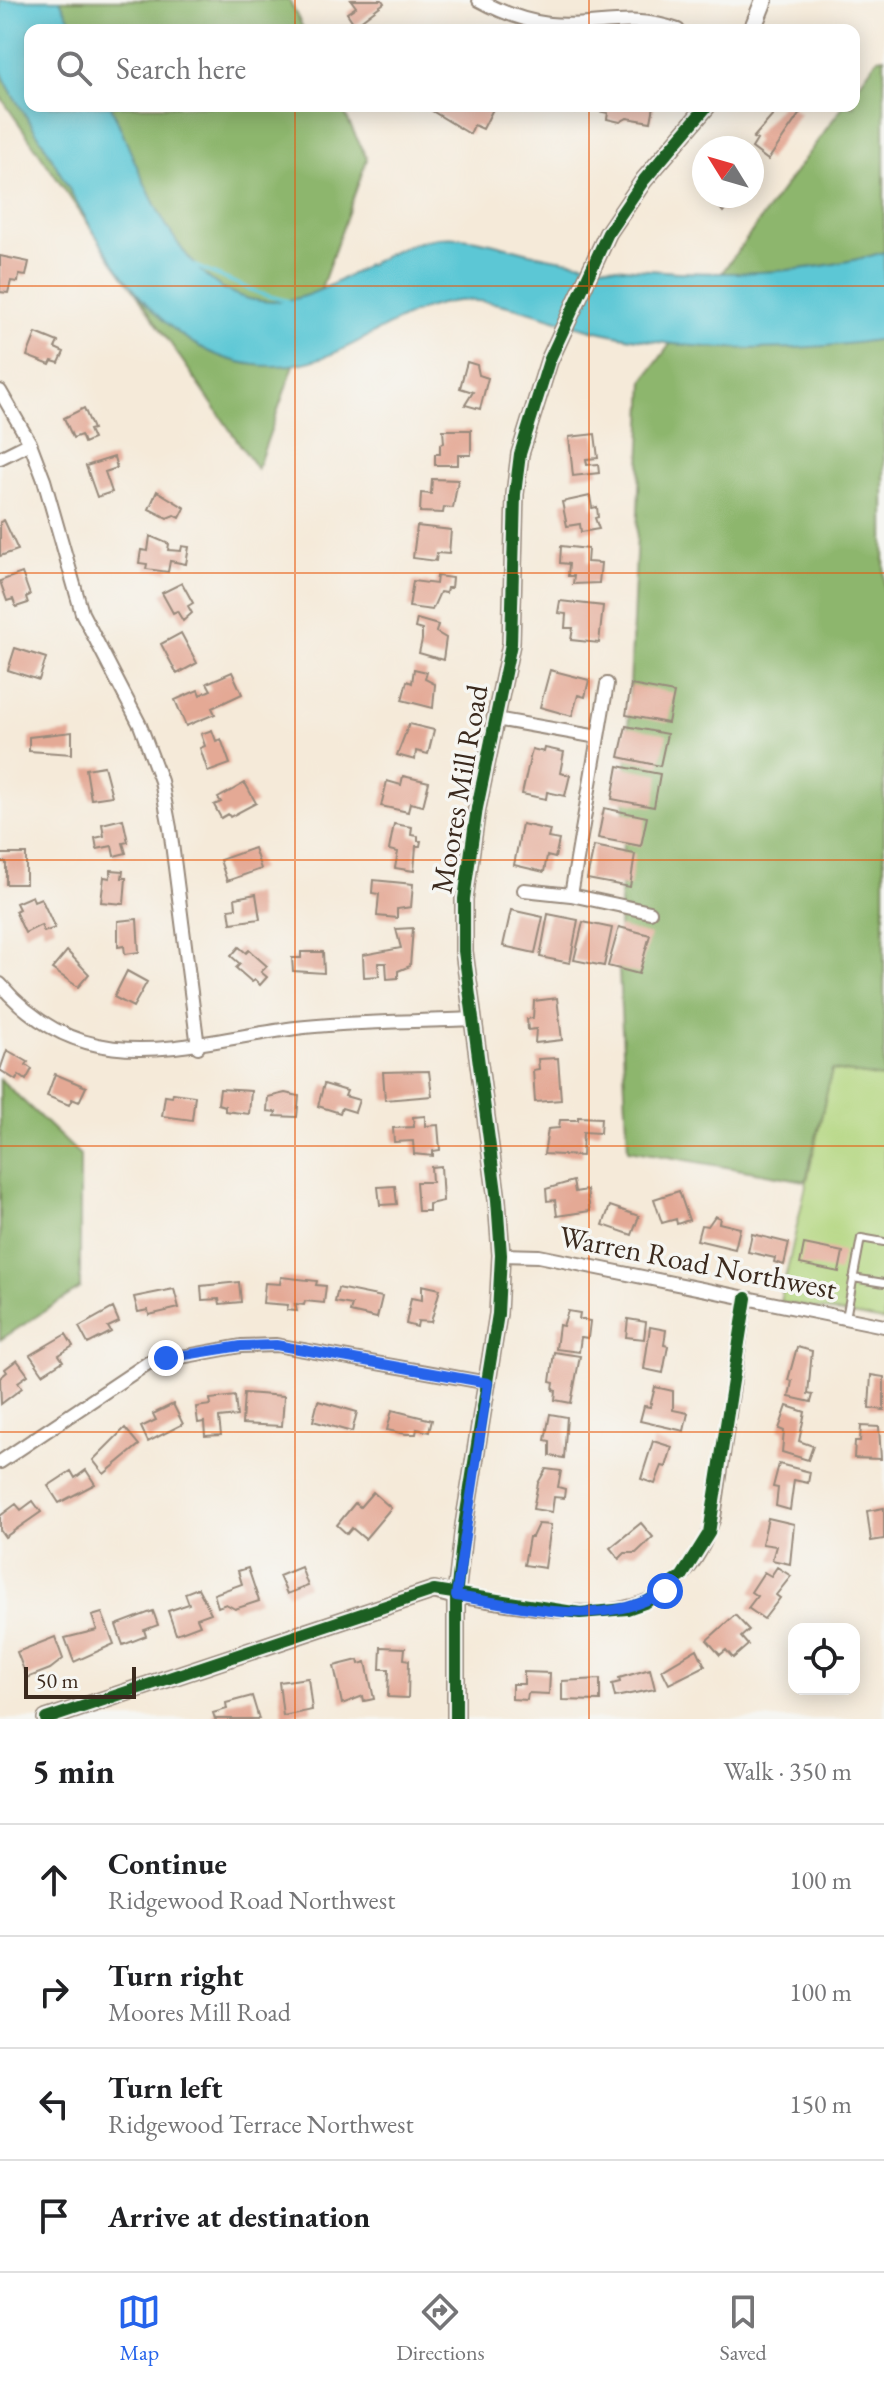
<!DOCTYPE html>
<html lang="en">
<head>
<meta charset="utf-8">
<style>
  :root { --surface:#fff; --page:#f2f2f2; --text:#202124; --muted:#757577; --line:#e0e0e0; --accent:#2563eb }
  body { margin:0; font-family:"EB Garamond",serif; background:var(--page); color:var(--text) }
  .controls { position:absolute; right:24px; bottom:24px; display:grid; overflow:hidden; border-radius:16px; box-shadow:0 4px 20px #0003 }
  .controls button { width:72px; height:72px; display:grid; place-items:center; padding:0; border:0; border-bottom:2px solid var(--line); background:var(--surface); color:var(--text); font:40px sans-serif }
  .compass { position:absolute; left:692px; top:136px; width:72px; height:72px; border-radius:50%; background:var(--surface); box-shadow:0 4px 20px #0003; rotate:307deg }
  .scale { position:absolute; left:24px; bottom:20px; width:112px; box-sizing:border-box; padding-left:8px; border:4px solid #3b2a1e; border-top:0; font-size:22px; line-height:28px; white-space:nowrap; color:#3b2a1e; -webkit-text-stroke:6px #f6f6f2; paint-order:stroke }
  .stop { position:absolute; width:24px; height:24px; margin:-18px; border:6px solid #2563eb; border-radius:50%; background:#fff }
  .stop.end { background:#2563eb; border-color:#fff; box-shadow:0 2px 8px #0008 }
  .list { margin:0; padding:0; list-style:none }
  h2 { display:flex; justify-content:space-between; align-items:center; height:104px; margin:0; padding:0 32px; font-size:34px }
  h2 small { font-size:26px; font-weight:400; color:var(--muted) }
  .list li { display:grid; grid-template-columns:52px 1fr auto; gap:24px; align-items:center; box-sizing:border-box; height:112px; padding:0 32px; border-top:2px solid var(--line) }
  .list b { display:block; font-size:30px; white-space:nowrap }
  .list p { margin:0; font-size:26px; white-space:nowrap; color:var(--muted) }
  .list em { font-size:26px; font-style:normal; color:var(--muted) }
  .icon { flex:none; width:44px; height:44px; fill:none; stroke:currentColor; stroke-width:2; stroke-linecap:round; stroke-linejoin:round }
  .map { position:relative; flex:none; width:884px; height:1719px; overflow:hidden }
  .search { position:absolute; background:var(--surface); box-shadow:0 4px 20px #0003; left:24px; right:24px; top:24px; height:88px; display:flex; align-items:center; gap:20px; box-sizing:border-box; padding:0 28px; border-radius:16px; color:var(--muted); font-size:30px }
  .sheet { height:552px; background:var(--surface) }
  nav { display:flex; justify-content:space-around; align-items:center; box-sizing:border-box; height:112px; border-top:2px solid var(--line); background:var(--surface); font-size:22px; color:var(--muted) }
  nav a { display:grid; justify-items:center; gap:4px }
  nav .on { color:var(--accent) }
  .map>svg:first-child { display:block }
</style>
</head>
<body>
<div class="map">
<svg width="884" height="1719" viewBox="0 0 884 1719">
  <rect width="100%" height="100%" fill="#f6f6f2"/>
  <filter id="ink" filterUnits="userSpaceOnUse"><feTurbulence type="fractalNoise" baseFrequency=".0125" numOctaves="2"/><feDisplacementMap in="SourceGraphic" scale="16" xChannelSelector="R" yChannelSelector="G"/><feConvolveMatrix kernelMatrix="1 2 1 2 8 2 1 2 1" color-interpolation-filters="sRGB"/></filter>
  <filter id="wash" filterUnits="userSpaceOnUse"><feTurbulence type="fractalNoise" baseFrequency=".006" numOctaves="4" result="noise"/><feDisplacementMap in="SourceGraphic" scale="32" xChannelSelector="R" yChannelSelector="G"/><feGaussianBlur stdDeviation="1.8" result="paint"/><feColorMatrix in="noise" values="0 0 0 0 0 0 0 0 0 0 0 0 0 0 0 0 0 1.4 0 .05"/><feComposite in="paint" operator="in"/></filter>
  <g filter="url(#wash)">
    <rect width="100%" height="100%" fill="#f5ead9"/>
    <path fill="#b2d57e" stroke="#76804e" stroke-width="2" d="M832,1069l52,9v243l-104,-19z"/>
    <path fill="#8db66d" stroke="#647046" stroke-width="2" d="M0,0h289l15,30h-274v76h311l26,53 -110,310 -257,-373z
      M884,57v1021l-52,-8 -26,111 -178,-31 -10,-200 26,-570 199,-274h11v-15l24,-33z
      M0,1079l80,76v133l-80,52z"/>
    <path fill="#5bc7d5" stroke="#4b787a" stroke-width="2" d="M0,0h60l15,30h-45v76h81c26,58 59,157 119,186 77,38 136,-46 209,-54 39,-4 76,14 113,20 101,18 234,24 332,-6v87c-92,15 -192,13 -283,-7 -41,-9 -83,-28 -124,-31 -68,-6 -120,57 -186,64 -127,15 -192,-123 -243,-214 -12,-21 -43,-64 -48,-84 0,-20 0,-47 0,-67z"/>
    <g fill="none" stroke-linecap="round" stroke-linejoin="round">
      <path stroke="#5bc7d5" stroke-width="4" d="M195,266l66,28 27,7"/>
    </g>
    <g id="blocks">
      <path fill="#e4a995" d="M351,0h31l2,3 -29,22 -8,-12 9,-6z
        M424,106h63l6,3 -10,20 -9,-4 -4,9z
        M533,106h42l-1,7z
        M594,106h60l-3,16 -24,-4 -7,4 -13,-3 1,-6 -15,-3z
        M781,106h9l10,7 -32,47 -16,-12 5,-8 -4,-2z
        M710,196h26l-13,16z
        M0,256l29,6 -3,14 -7,-1 -1,7 -7,-1 -3,12 -8,-1z
        M36,333l22,9 -3,6 9,4 -5,11 -7,-2 -2,4 -23,-9z
        M467,362l10,3 2,10 9,3 -8,31 -15,-4 8,-13 -13,-4z
        M84,408l9,21 -4,1 4,9 -9,4 -3,-8 -8,3 -9,-20z
        M443,430h28v25h-13v10h-23v-11h5v-10l4,-1z
        M595,434l3,24 -12,1 1,6 11,-1 1,9 -26,3 -4,-39z
        M114,457l3,11 -12,4 7,20 -15,5 -11,-31z
        M432,479l26,1 -5,28 -9,-1 -1,6 -23,-1 1,-19 10,1z
        M157,491l28,17 -5,10 -6,-3 -7,3 -18,-9z
        M590,496l2,12 5,-1 1,10 -3,1 4,11 -18,3 -1,-8 -13,2 -5,-24z
        M4,520l14,30 -18,6v-34z
        M417,526l34,4 -2,24 -12,-1 -1,8 -23,-3z
        M150,536l19,8 -1,6 13,1 1,-5 7,1 -3,17 -16,-3 -2,11 -22,-3 1,-5 -8,-1 2,-13 7,1z
        M561,546l27,3 -1,13 14,1 -2,20 -26,1 1,-8h-6l1,-12 -9,-1z
        M22,573l8,22 -4,2 2,6 -12,4 -3,-8 -6,2 -7,-20z
        M437,576l15,2 -1,10h-4l-1,5 -6,-1 -8,18 -23,-3 4,-26 23,3z
        M182,583l11,20 -5,3 4,7 -9,8 -6,-10 -4,2 -11,-20z
        M560,601l43,5 -4,37 -28,-3 2,-12h-8l1,-14 -8,-1z
        M417,619l21,6 -2,7 10,6 -3,22 -24,-7 3,-13v-10l-7,-2z
        M181,633l16,30 -20,11 -16,-30z
        M15,648l31,10 -7,22 -31,-10z
        M414,669l13,3 -2,7 10,5 -2,24 -31,-8 5,-19 5,2z
        M550,670l39,10 -4,17 -7,-2 -6,21 -32,-9z
        M232,672l10,22 -30,14 3,6 -29,12 -11,-26 23,-10 2,5 11,-5 -4,-7z
        M631,685l43,8 -6,30 -42,-8z
        M409,724l25,6 -6,24 -12,-3 -1,9 -18,-5z
        M626,726l41,8 -7,32 -41,-9z
        M212,730l4,11 5,-2 9,25 -22,8 -8,-24 5,-2 -4,-12z
        M72,732v22l-43,-3v-14z
        M545,748l19,4 -4,21 10,2 -5,21 -18,-4 -1,7 -24,-5 10,-45 12,3z
        M104,766l8,30 -21,3 -5,-30z
        M618,766l42,8 -6,33 -42,-8z
        M403,776l26,6 -6,24 -13,-3 -2,9 -27,-6 6,-25 14,4z
        M245,783l11,20 -26,14 -2,-3 -7,4 -7,-13 7,-3 -3,-4z
        M604,808l43,9 -6,29 -43,-8z
        M123,819l5,23 -5,1 3,10 -12,3 -2,-10 -15,3 -2,-11 9,-2 -2,-12z
        M394,824l18,3 -1,8 7,1v5h3l-1,5h-4l-2,25 -19,-3 3,-16 -9,-2z
        M522,824l28,6 -2,8 11,2 -4,18 -8,-2 -3,16 -30,-7z
        M594,846l41,8 -5,33 -43,-8z
        M254,848l7,21 -34,12 -7,-21z
        M1,854h25v30h-20v-22h-5z
        M111,870l12,1 -1,7h4l-2,26 -23,-2 3,-25 6,1z
        M373,880l40,4 -2,23 -14,2v9l-20,-2 2,-22 -7,-1z
        M256,894l4,25 -29,4 -2,-14 7,-1 -1,-10z
        M32,896l2,5 7,-3 14,30 -11,4 -3,-7 -16,8 -10,-22 4,-2 -3,-6z
        M511,910l32,7 -8,36 -32,-7z
        M548,914l30,6 -8,43 -30,-6z
        M137,919l2,33 -14,2 -1,-8 -6,1v-26z
        M583,922l29,6 -8,38 -30,-6z
        M619,927l31,8 -11,39 -31,-8z
        M413,928l-3,38 -12,5v7l-11,1 -1,-16h-8l1,13 -15,1 -1,-22 38,-7 -5,-19z
        M239,947l7,6 3,-3 18,16 -6,6 6,5 -7,8 -5,-5 -3,2 -16,-14 4,-4 -9,-8z
        M67,951l22,23 -11,13 -26,-18z
        M301,952h22l1,21 -31,-2 -1,-13h9z
        M127,971l20,11 -14,25 -19,-10z
        M557,998l5,42 -27,3 1,-14 -8,1 -1,-11 6,-1 1,-17z
        M7,1050l21,12 -2,3 6,4 -6,11 -7,-5 -3,5 -16,-10z
        M558,1058l3,42 -26,2 -2,-32 6,-1 -1,-10z
        M429,1071l3,25 -47,4 -2,-28z
        M55,1074l31,13 -7,15 -7,-3 -3,6 -22,-9z
        M324,1084l23,7 -2,5 14,4 -4,12 -13,-4 -2,5 -22,-7z
        M220,1089l31,2 -2,23 -24,-3v-5l-7,-2z
        M173,1093l22,3 -3,24 -30,-4 3,-20 7,1z
        M285,1093l14,3 -2,21 -22,-1 1,-4 -9,-1 1,-14z
        M425,1116v10l13,-1 2,25 -7,1v5l-19,-2 -1,-13 -19,1 -1,-14 21,-1 -1,-10z
        M578,1117l23,1 -1,15 -17,-1 -1,24 -38,-2 4,-25 11,-1 1,-8h18z
        M441,1166l2,35 -14,3v7h-11l-2,-29h16l-1,-15z
        M573,1181l2,11 12,-2 3,21 -33,5 -2,-16 -8,1 -1,-12z
        M395,1186l2,18 -17,1 -2,-18z
        M679,1191l10,29 -12,4 -1,-5 -14,4 -8,-24z
        M610,1206l29,10 -7,19 -29,-10z
        M715,1216l5,2 -1,5 21,5 -5,21 -38,-9 4,-15 7,1z
        M752,1234l37,9 -5,22 -10,-3 1,-4 -27,-6z
        M804,1244l39,8 -4,20 -39,-8z
        M281,1277l36,4 -1,4 10,1 -2,17 -19,-2 -1,4 -9,-1 2,7 -10,-1 1,-5 -25,-2 2,-20 15,1z
        M239,1282l2,20 -21,2 -1,-5 -17,1 -1,-14z
        M422,1285l18,4 -9,33 -13,-1 -1,6 -11,-3 5,-26 11,2z
        M338,1288l44,9 -5,21 -27,-6 2,-7 -17,-3z
        M174,1289l5,19 -30,7 -1,-5 -10,2 -4,-15z
        M113,1308l6,14 -11,5 3,5 -23,12 -9,-17z
        M568,1311l12,2 -1,6 11,2 -2,17 -7,-1 -2,15 -23,-3 3,-24 4,1z
        M628,1319l18,3 -2,17 -18,-2z
        M650,1327l16,3 -2,15 4,1 -5,27 -19,-4z
        M66,1334l7,12 -14,9 4,6 -20,13 -13,-19z
        M797,1347l15,4 -4,43 5,1 -2,7 -22,-5 3,-16 -4,-1z
        M554,1352l26,4 -9,47 -16,-3 1,-9 -3,-1 1,-7 -4,-1z
        M17,1360l11,15 -10,7 4,6 -21,16 -1,-26 7,-6 -2,-3z
        M871,1375l13,2v33l-15,-2z
        M655,1387l18,4v19l15,3 -4,18 -44,-10 4,-15 6,1z
        M244,1393l40,3 -2,30 -40,-2z
        M235,1396l2,20 -18,2 2,17 -16,1 -1,-14 -6,1 -2,-16 15,-2 -1,-6z
        M318,1401l39,11 -5,20 -39,-11z
        M173,1404l10,20 -35,18 -7,-15 15,-7 -3,-6z
        M787,1406l18,6 -6,29 14,5 -5,14 -26,-8 2,-21 -5,-2z
        M392,1410l40,10 -3,12 -12,-3 -1,5h-10l-19,-4z
        M550,1414l17,3 -3,41 -14,-2v-15l-5,-1z
        M861,1426l18,1 2,32 -27,-1 1,-17h5z
        M125,1428l14,17 -35,29 -11,-14z
        M653,1441l19,6 -6,20 -4,-1 -7,18 -14,-5z
        M779,1464l31,8 -2,11 -14,-3 -4,30 -14,-4 2,-18 -5,-1z
        M546,1469l15,2 -3,16 7,2 -1,9 -10,-1 -2,15 -19,-3 5,-26z
        M86,1470l9,14 -36,19 -11,-17 23,-15 4,7z
        M373,1492l18,16 -26,31 -13,-11 -5,6 -10,-9 18,-22 5,4z
        M33,1501l8,11 -36,25 -5,-7v-14l16,-12 5,6z
        M884,1508v31l-13,2 -4,-30z
        M768,1518l26,6 -4,40 -18,-4 4,-14 -14,-2z
        M641,1523l12,14 -17,16h-11l-6,6 -9,-11z
        M538,1524l13,1 -6,43 -21,-3 5,-28h3z
        M301,1567l7,19 -21,8 -8,-18z
        M777,1567l14,9 -15,19 4,3 -16,21 -16,-11 9,-12 -6,-4 13,-20 7,4z
        M248,1568l11,33 -24,8 -9,-5 -8,3 -4,-13 28,-10 -4,-13z
        M198,1588l13,25 -14,5 3,7 -24,9 -8,-23 21,-7 -4,-11z
        M153,1611l5,14 -14,5 2,6 -23,9 -7,-20z
        M102,1613l12,31 -40,18 -9,-24 32,-8 -5,-14z
        M735,1615l14,15 -8,7 7,8 -15,13 -7,-8 -6,5 -13,-15z
        M55,1637l8,22 -13,10 -23,9 -10,-26z
        M381,1647l24,1 -1,11 5,1 -1,38 -20,-1 1,-28h-9z
        M697,1649l8,17 -36,18 -7,-14z
        M358,1660l1,4 7,-2 8,37 -10,2 -1,-5 -21,8 -8,-38z
        M650,1669l5,20 -40,8 -3,-13 8,-2 -1,-4z
        M524,1672l26,1 -1,21 -21,-1 -1,7 -15,-1v-15h12z
        M308,1678l4,32 -29,6 -4,-34z
        M600,1679v22l-38,-1v-19z
        M252,1696l7,23h-44l-2,-6 14,-4 -1,-6z"/>
    </g>
  </g>
  <g filter="url(#ink)">
    <use href="#blocks" fill-opacity="0" stroke="#988a7c" stroke-width="2"/>
    <g fill="none" stroke-linecap="round" stroke-linejoin="round">
      <g stroke="#988a7c" stroke-width="10">
        <path id="service" d="M853,1278l31,5
          M846,1318l15,-80 23,4"/>
      </g>
      <g stroke="#988a7c" stroke-width="16">
        <path id="minor" d="M479,0c22,12 45,21 70,24 44,5 82,-12 129,6
          M0,391l30,52 14,37 38,133 58,112 21,56 9,47 28,219
          M0,458l30,-15
          M496,719l102,18 -27,158
          M598,737l9,-53
          M524,890l47,5 79,17
          M0,984c86,101 187,58 296,44 58,-7 119,-6 177,-9
          M501,1255l38,1 345,70
          M0,1462l148,-99 93,-17 35,-1 212,38
          M456,1596c101,14 219,51 258,-79l32,-219"/>
      </g>
      <g stroke="#988a7c" stroke-width="20">
        <path id="tertiary" d="M752,30l12,-30
          M46,1719l388,-129 22,6
          M456,1719v-123l8,-71 34,-211 3,-59 -4,-55 -33,-249v-52l13,-91 34,-164 4,-150 5,-40 29,-93 59,-128 36,-53 63,-74"/>
      </g>
      <use href="#service" stroke="#fff" stroke-width="6"/>
      <use href="#minor" stroke="#fff" stroke-width="12"/>
      <use href="#tertiary" stroke="#fff" stroke-width="16"/>
      <g stroke="#f6f6f2" stroke-width="17">
        <path id="cycleway" d="M46,1719l388,-129 146,23 47,-4 20,-7 35,-26 27,-43 37,-235
          M456,1719v-123l8,-71 34,-211 3,-59 -4,-55 -33,-249v-52l13,-91 34,-164 4,-150 5,-40 29,-93 59,-128 36,-53 63,-74"/>
      </g>
      <use href="#cycleway" stroke="#1b5e20" stroke-width="12"/>
    </g>
  </g>
  <g fill="none" stroke-linecap="round" stroke-linejoin="round" filter="url(#ink)">
    <path stroke="#2563eb" stroke-width="10" d="M166,1358l75,-12 35,-1 212,38 -32,213c70,10 145,34 209,-5"/>
  </g>
  <path fill="none" stroke="#e8590c" stroke-width="2" stroke-opacity="0.55" d="M295,0v30M589,0v30M295,106v1613M589,106v1613M0,286h884M0,573h884M0,860h884M0,1146h884M0,1432h884"/>
  <g text-anchor="middle" dominant-baseline="central" stroke-width="7" stroke-linejoin="round" paint-order="stroke">
    <g font-size="30" fill="#3b2a1e" stroke="#f6f6f2">
      <text transform="translate(459 789) rotate(-80)">Moores Mill Road</text>
      <text transform="translate(698 1262) rotate(11)">Warren Road Northwest</text>
    </g>
  </g>
</svg>
<div class="controls">
<button><svg class="icon" aria-label="locate" viewBox="0 0 24 24"><circle cx="12" cy="12" r="6"/><path d="M12 2v4M12 18v4M2 12h4M18 12h4"/></svg></button>
</div>
<svg class="compass" viewBox="-18 -18 36 36"><path d="M0-13l5 13h-10z" fill="#e53935"/><path d="M0 13l5-13h-10z" fill="#757577"/></svg>
<div class="scale">50 m</div>
<div class="stop" style="left:665px;top:1591px"></div>
<div class="stop end" style="left:166px;top:1358px"></div>
<div class="search"><svg class="icon" aria-label="search" viewBox="0 0 24 24"><circle cx="10" cy="10" r="6"/><path d="M15 15l6 6"/></svg>Search here</div>
</div>
<section class="sheet">
<h2>5 min<small>Walk · 350 m</small></h2>
<ul class="list">
<li><svg class="icon" aria-label="ahead" viewBox="0 0 24 24"><path d="M12 20V5M6 11l6-6 6 6"/></svg><div><b>Continue</b><p>Ridgewood Road Northwest</p></div><em>100 m</em></li>
<li><svg class="icon" aria-label="right" viewBox="0 0 24 24"><path d="M7 20v-9h11M14 6l5 5-5 5"/></svg><div><b>Turn right</b><p>Moores Mill Road</p></div><em>100 m</em></li>
<li><svg class="icon" aria-label="left" viewBox="0 0 24 24"><path d="M17 20v-9H6M10 6l-5 5 5 5"/></svg><div><b>Turn left</b><p>Ridgewood Terrace Northwest</p></div><em>150 m</em></li>
<li><svg class="icon" aria-label="arrive" viewBox="0 0 24 24"><path d="M6 21V4h12l-3 4 3 4H6"/></svg><div><b>Arrive at destination</b></div></li>
</ul>
</section>
<nav>
<a class="on"><svg class="icon" aria-label="map" viewBox="0 0 24 24"><path d="M3 6l6-2 6 2 6-2v14l-6 2-6-2-6 2zM9 4v14M15 6v14"/></svg>Map</a>
<a><svg class="icon" aria-label="directions" viewBox="0 0 24 24"><path d="M12 3l9 9-9 9-9-9zM9 14v-3h6M13 9l2 2-2 2"/></svg>Directions</a>
<a><svg class="icon" aria-label="saved" viewBox="0 0 24 24"><path d="M7 4h10v16l-5-4-5 4z"/></svg>Saved</a>
</nav>
</body>
</html>
